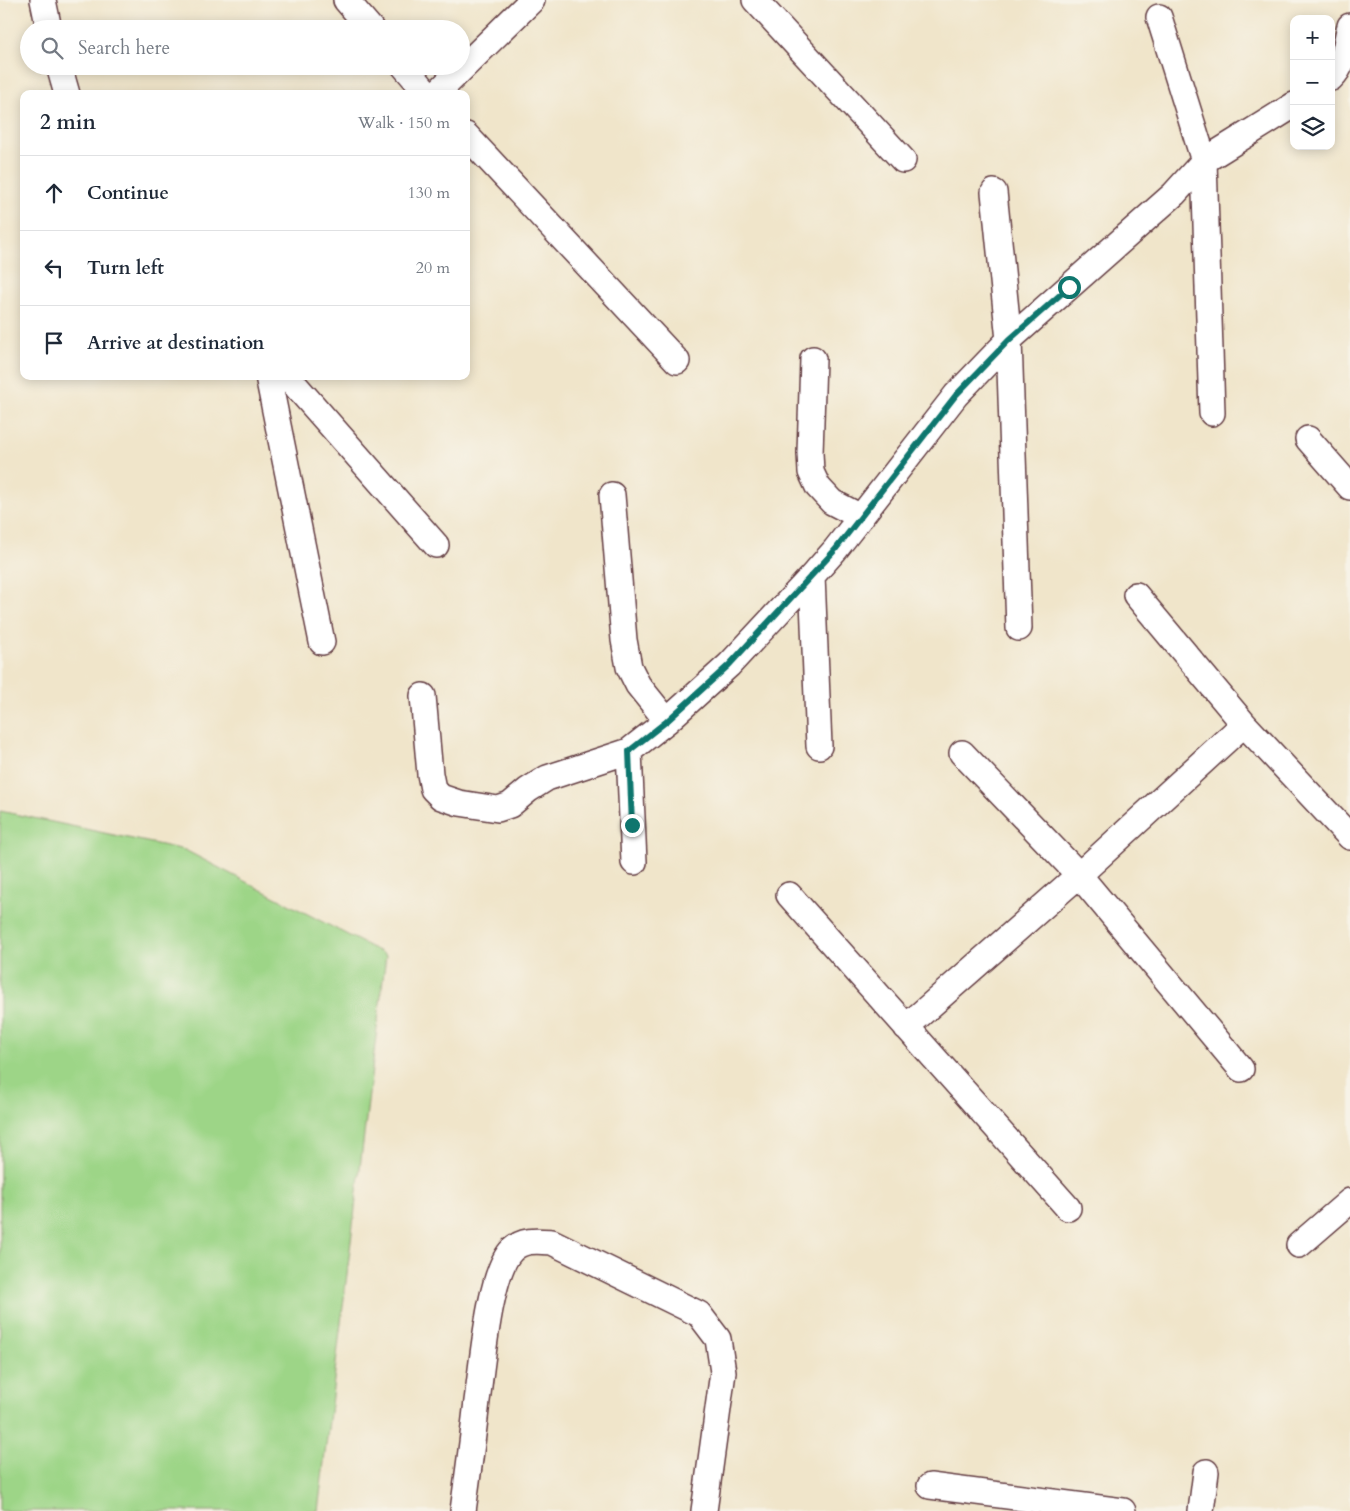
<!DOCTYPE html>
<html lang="en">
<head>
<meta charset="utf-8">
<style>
  :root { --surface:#fff; --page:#f2f2f3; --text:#1f2937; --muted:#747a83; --line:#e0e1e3 }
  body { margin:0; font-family:Cardo,serif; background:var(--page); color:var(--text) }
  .controls { position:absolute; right:15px; top:15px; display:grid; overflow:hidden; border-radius:10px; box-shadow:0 2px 12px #0003 }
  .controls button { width:45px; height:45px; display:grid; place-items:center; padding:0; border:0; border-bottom:1px solid var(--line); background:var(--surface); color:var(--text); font:25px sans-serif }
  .stop { position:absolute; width:15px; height:15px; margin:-11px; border:4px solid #0f766e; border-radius:50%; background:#fff }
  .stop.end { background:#0f766e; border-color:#fff; box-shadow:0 1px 5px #0008 }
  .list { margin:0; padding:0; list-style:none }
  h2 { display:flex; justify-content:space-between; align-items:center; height:65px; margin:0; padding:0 20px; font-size:21px }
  h2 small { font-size:16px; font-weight:400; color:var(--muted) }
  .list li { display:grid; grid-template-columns:32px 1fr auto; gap:15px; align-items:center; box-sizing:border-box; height:75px; padding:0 20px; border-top:1px solid var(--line) }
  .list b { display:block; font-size:19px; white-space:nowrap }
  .list em { font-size:16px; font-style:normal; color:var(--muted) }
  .icon { flex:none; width:28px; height:28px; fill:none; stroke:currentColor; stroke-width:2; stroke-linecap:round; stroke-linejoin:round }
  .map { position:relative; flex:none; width:1350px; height:1511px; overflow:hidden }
  .search { position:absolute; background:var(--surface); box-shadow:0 2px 12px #0003; left:20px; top:20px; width:450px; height:55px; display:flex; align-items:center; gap:12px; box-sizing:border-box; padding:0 18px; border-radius:28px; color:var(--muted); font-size:19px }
  .panel { position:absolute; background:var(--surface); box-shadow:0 2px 12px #0003; left:20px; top:90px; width:450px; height:290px; border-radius:10px }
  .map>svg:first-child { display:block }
</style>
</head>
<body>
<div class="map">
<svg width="1350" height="1511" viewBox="0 0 1350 1511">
  <rect width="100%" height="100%" fill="#f7f3e8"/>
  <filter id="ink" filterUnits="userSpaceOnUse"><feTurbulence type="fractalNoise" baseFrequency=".02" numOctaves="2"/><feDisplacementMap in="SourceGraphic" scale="10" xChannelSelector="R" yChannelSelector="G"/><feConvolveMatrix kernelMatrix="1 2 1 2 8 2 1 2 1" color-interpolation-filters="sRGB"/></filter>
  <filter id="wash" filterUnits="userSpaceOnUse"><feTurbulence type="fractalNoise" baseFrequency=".0096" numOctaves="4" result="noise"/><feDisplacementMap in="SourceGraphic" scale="20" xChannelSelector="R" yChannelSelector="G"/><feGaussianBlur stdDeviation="1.12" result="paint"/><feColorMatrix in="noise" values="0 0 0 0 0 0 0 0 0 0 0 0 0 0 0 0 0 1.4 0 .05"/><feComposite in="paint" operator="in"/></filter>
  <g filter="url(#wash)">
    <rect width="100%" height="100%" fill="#f0e5ca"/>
    <path fill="#9dd587" stroke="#747a59" d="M0,811l185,39 201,105 -68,556h-318z"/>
  </g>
  <g filter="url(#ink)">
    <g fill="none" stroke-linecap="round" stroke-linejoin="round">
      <g stroke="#633d43" stroke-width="28">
        <path id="minor" d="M43,0l6,29
          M346,0l25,29
          M755,0l148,160
          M1159,17l45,144 8,252
          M59,66l8,28
          M404,66l24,28
          M1331,78c15,-14 14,-34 19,-52
          M436,94l96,-94
          M466,135l211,226
          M994,192l15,148 10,288
          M813,359l-3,94 1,19 7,15 14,15 29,15
          M268,376l54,266
          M287,376l149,169
          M1308,439l42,48
          M612,495l12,145 5,27 9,18 29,36
          M812,576l7,170
          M1136,595l108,129 106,113
          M423,696l7,78 3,15 8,8 18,6 39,6 12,-4 18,-15 19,-12 82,-27 38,-30 62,-56 83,-89 23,-26 121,-155 53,-55 165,-146 30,-33 90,-56
          M629,751l5,111
          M962,753l117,122 162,194
          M789,895l279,313
          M906,1027l173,-152 165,-151
          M1299,1245l51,-44
          M930,1486l193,25
          M463,1511c5,-37 10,-73 14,-110 5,-33 12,-129 35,-151 11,-11 26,-9 40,-8l147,72 19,25 5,33 -19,139
          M1201,1511l5,-39"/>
      </g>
      <use href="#minor" stroke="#fff" stroke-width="25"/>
    </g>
  </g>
  <g fill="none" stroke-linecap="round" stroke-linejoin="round" filter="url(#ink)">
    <path stroke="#0f766e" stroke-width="6" d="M632,825l-3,-74 38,-30 62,-56 106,-115 121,-155 53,-55 60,-53"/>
  </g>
</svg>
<div class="controls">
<button>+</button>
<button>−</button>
<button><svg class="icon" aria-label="layers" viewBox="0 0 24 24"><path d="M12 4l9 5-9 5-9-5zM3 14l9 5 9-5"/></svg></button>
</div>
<div class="stop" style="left:1069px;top:287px"></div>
<div class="stop end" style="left:632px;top:825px"></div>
<div class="search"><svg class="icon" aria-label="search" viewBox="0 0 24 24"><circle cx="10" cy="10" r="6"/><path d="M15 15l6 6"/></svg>Search here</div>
<section class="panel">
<h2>2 min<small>Walk · 150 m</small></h2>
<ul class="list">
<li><svg class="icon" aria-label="ahead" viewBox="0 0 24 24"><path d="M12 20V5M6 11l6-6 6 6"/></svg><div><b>Continue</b></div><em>130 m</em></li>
<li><svg class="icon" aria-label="left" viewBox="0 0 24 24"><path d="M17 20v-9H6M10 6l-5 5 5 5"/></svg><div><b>Turn left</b></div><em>20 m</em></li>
<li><svg class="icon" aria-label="arrive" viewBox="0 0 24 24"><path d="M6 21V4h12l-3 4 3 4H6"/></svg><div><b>Arrive at destination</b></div></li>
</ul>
</section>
</div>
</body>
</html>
